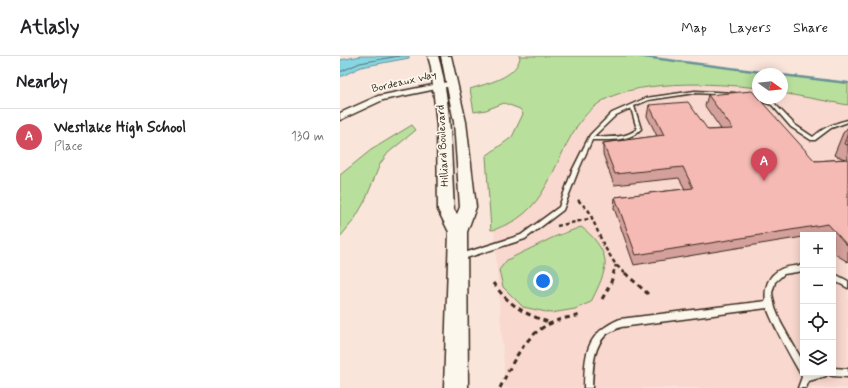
<!DOCTYPE html>
<html lang="en">
<head>
<meta charset="utf-8">
<style>
  :root { --surface:#fff; --page:#f2f2f2; --text:#202124; --muted:#757577; --line:#e0e0e0; --accent:#d1495b }
  body { margin:0; font-family:Mynerve,sans-serif; background:var(--page); color:var(--text) }
  .controls { position:absolute; right:12px; bottom:12px; display:grid; overflow:hidden; border-radius:0px; box-shadow:0 2px 10px #0003 }
  .controls button { width:36px; height:36px; display:grid; place-items:center; padding:0; border:0; border-bottom:1px solid var(--line); background:var(--surface); color:var(--text); font:20px sans-serif }
  .compass { position:absolute; left:412px; top:12px; width:36px; height:36px; border-radius:50%; background:var(--surface); box-shadow:0 2px 10px #0003; rotate:105deg }
  .you { position:absolute; left:203px; top:225px; width:14px; height:14px; margin:-10px; border:3px solid #fff; border-radius:50%; background:#1a73e8; box-shadow:0 0 0 6px #1a73e833 }
  .badge { display:grid; place-items:center; width:26px; height:26px; border-radius:50%; background:var(--accent); color:#fff; font-size:13px; font-weight:700 }
  .pin { position:absolute; translate:-50% -33px; filter:drop-shadow(0 1px 2px #0008) }
  .pin::after { content:''; position:absolute; top:21px; width:14px; height:12px; background:inherit; clip-path:polygon(0 0,100% 0,50% 100%) }
  .list { margin:0; padding:0; list-style:none }
  h2 { display:flex; justify-content:space-between; align-items:center; height:52px; margin:0; padding:0 16px; font-size:17px }
  h2 small { font-size:13px; font-weight:400; color:var(--muted) }
  .list li { display:grid; grid-template-columns:26px 1fr auto; gap:12px; align-items:center; box-sizing:border-box; height:56px; padding:0 16px; border-top:1px solid var(--line) }
  .list b { display:block; font-size:15px; white-space:nowrap }
  .list p { margin:0; font-size:13px; white-space:nowrap; color:var(--muted) }
  .list em { font-size:13px; font-style:normal; color:var(--muted) }
  .icon { flex:none; width:22px; height:22px; fill:none; stroke:currentColor; stroke-width:2; stroke-linecap:round; stroke-linejoin:round }
  .map { position:relative; flex:none; width:508px; height:332px; overflow:hidden }
  header { display:flex; align-items:center; gap:24px; box-sizing:border-box; height:56px; padding:0 20px; background:var(--surface); border-bottom:1px solid var(--line) }
  header strong { font-size:19px }
  nav { display:flex; gap:22px; margin-inline-start:auto; font-size:14px }
  main { display:flex }
  aside { flex:1; background:var(--surface) }
  .map>svg:first-child { display:block }
</style>
</head>
<body>
<header>
<strong>Atlasly</strong>
<nav><a>Map</a><a>Layers</a><a>Share</a></nav>
</header>
<main>
<aside>
<h2>Nearby<small></small></h2>
<ul class="list">
<li><span class="badge">A</span><div><b>Westlake High School</b><p>Place</p></div><em>130 m</em></li>
</ul>
</aside>
<div class="map">
<svg width="508" height="332" viewBox="0 0 508 332">
  <rect width="100%" height="100%" fill="#fae5db"/>
  <filter id="ink" filterUnits="userSpaceOnUse"><feTurbulence type="fractalNoise" baseFrequency=".025" numOctaves="2"/><feDisplacementMap in="SourceGraphic" scale="8" xChannelSelector="R" yChannelSelector="G"/><feConvolveMatrix kernelMatrix="1 2 1 2 8 2 1 2 1" color-interpolation-filters="sRGB"/></filter>
  <g filter="url(#ink)">
    <path fill="#f9d8cf" fill-rule="evenodd" d="M381,28l37,4v10h24v-5l66,12v283h-344v-22l-10,-136 22,-10 38,-49 19,-40 22,-25 23,-12 44,-9zM463,179h30v138h-30z"/>
    <path fill="#b8e09c" stroke="#7a855d" d="M179,0h118l139,18h-18v14c-42,-5 -129,-10 -163,18 -39,32 -39,96 -87,118 -6,2 -12,6 -17,6l-5,-74 26,-19 11,-23 -3,-5 -16,-6 -18,7 -12,2 -4,-23c18,-6 45,-11 50,-31z
      M442,19l66,8v22l-66,-12z
      M72,69l4,5 -28,23 -8,11 -15,37 -11,19 -14,17v-62l31,-25z
      M241,171c11,7 26,25 24,39 -2,13 -9,25 -14,36l-16,7 -24,4 -28,-6 -20,-20 -4,-17 8,-10 47,-23z"/>
    <path fill="#86d6e3" stroke="#689194" d="M21,0h48v2l-48,9 -21,10v-17z"/>
    <g fill="none" stroke-linecap="round" stroke-linejoin="round">
      <path stroke="#596f6d" stroke-width="1" d="M0,16l20,-9 39,-7"/>
      <path stroke="#689194" stroke-width="2.5" d="M297,0l139,18
        M442,19l66,8"/>
      <g stroke="#3b2a1e" stroke-width="3">
        <path id="lane" d="M355,35l40,2 2,1 -2,1 -40,-2 -47,7 -14,6 7,23c-12,13 -33,11 -49,11l-14,31 -15,39 -38,29 -65,21 -2,-1 -1,-2 1,-2 63,-20 38,-28 13,-36 18,-36 22,-22 34,-15zM291,52l6,21c-12,10 -29,8 -44,8l23,-22z
          M412,40h2l20,7 21,22 18,12c10,-9 21,-14 35,-17v2l-17,6 -16,12h-4l-20,-13 -19,-22 -20,-7z
          M463,209v6l-19,3 -9,8 -3,11 3,15 6,15 22,39v11h24l-1,3 -17,5 -3,7h-8l4,-11 -1,-3 -1,-1c-12,-21 -24,-42 -33,-65l-146,19c-5,2 -10,4 -14,7 -15,13 -14,36 -15,54h-8c1,-34 1,-54 36,-69l146,-18c-2,-13 2,-26 15,-32 6,-3 15,-3 22,-4z
          M493,217l15,8v7l-15,-8z
          M493,312l15,1v8l-15,-1 -3,-1 -1,-2h4z"/>
      </g>
      <g stroke="#3b2a1e" stroke-width="3">
        <path id="street" d="M113,25h3v4l-73,15 -43,20v-7l38,-17z"/>
      </g>
      <g stroke="#3b2a1e" stroke-width="3">
        <path id="secondary" d="M88,0h10c14,49 13,103 16,154l3,4 3,-7 -6,-85 -13,-66h10l15,66 10,85 -9,25 1,156h-24l5,-156 -11,-22 -1,-84 -6,-59z"/>
      </g>
      <path stroke="#3b2a1e" stroke-width="2.5" stroke-dasharray="4 3" stroke-linecap="butt" d="M238,144l11,11 15,35 12,19 10,9
        M217,170l36,-8
        M273,218l3,-9"/>
      <path stroke="#3b2a1e" stroke-width="3" stroke-dasharray="5 4" stroke-linecap="butt" d="M285,217l23,21
        M153,227c17,23 31,31 58,40
        M262,243l8,-14 4,-12
        M160,332c12,-25 26,-56 54,-66 8,-4 18,-5 27,-7"/>
      <use href="#lane" fill="#fbf7ec" fill-rule="evenodd"/>
      <use href="#street" fill="#fbf7ec" fill-rule="evenodd"/>
      <use href="#secondary" fill="#fbf7ec" fill-rule="evenodd"/>
    </g>
    <path fill="#d4a09b" stroke="#3b2a1e" d="M368,39l107,66 30,-2 -11,-4 9,-22 5,-6v135l-15,-9v-18h-16v-1l-14,1v2l-169,28 -20,-57 1,-11 70,-8 -6,-11 -65,7 -11,-31v-11l54,-7 -10,-20 2,-11 59,25 13,-1 -16,-23z"/>
    <path fill="#f6bab4" stroke="#3b2a1e" d="M412,35l63,70 33,-2v86l-2,-1 -18,-20 -192,31 -21,-58 78,-9 -10,-21 -68,7 -12,-31 61,-8 -15,-30 39,-3 20,28 25,-1 -25,-34z
      M508,77v12l-4,-1z"/>
  </g>
  <g text-anchor="middle" dominant-baseline="central" stroke-width="3.5" stroke-linejoin="round" paint-order="stroke">
    <g font-size="11" fill="#3b2a1e" stroke="#fbf7ec">
      <text transform="translate(64 26) rotate(-13)">Bordeaux Way</text>
      <text transform="translate(103 90) rotate(-93)">Hilliard Boulevard</text>
    </g>
  </g>
</svg>
<div class="controls">
<button>+</button>
<button>−</button>
<button><svg class="icon" aria-label="locate" viewBox="0 0 24 24"><circle cx="12" cy="12" r="6"/><path d="M12 2v4M12 18v4M2 12h4M18 12h4"/></svg></button>
<button><svg class="icon" aria-label="layers" viewBox="0 0 24 24"><path d="M12 4l9 5-9 5-9-5zM3 14l9 5 9-5"/></svg></button>
</div>
<svg class="compass" viewBox="-18 -18 36 36"><path d="M0-13l5 13h-10z" fill="#e53935"/><path d="M0 13l5-13h-10z" fill="#757577"/></svg>
<div class="you"></div>
<div class="pin badge" style="left:424px;top:125px">A</div>
</div>
</main>
</body>
</html>
